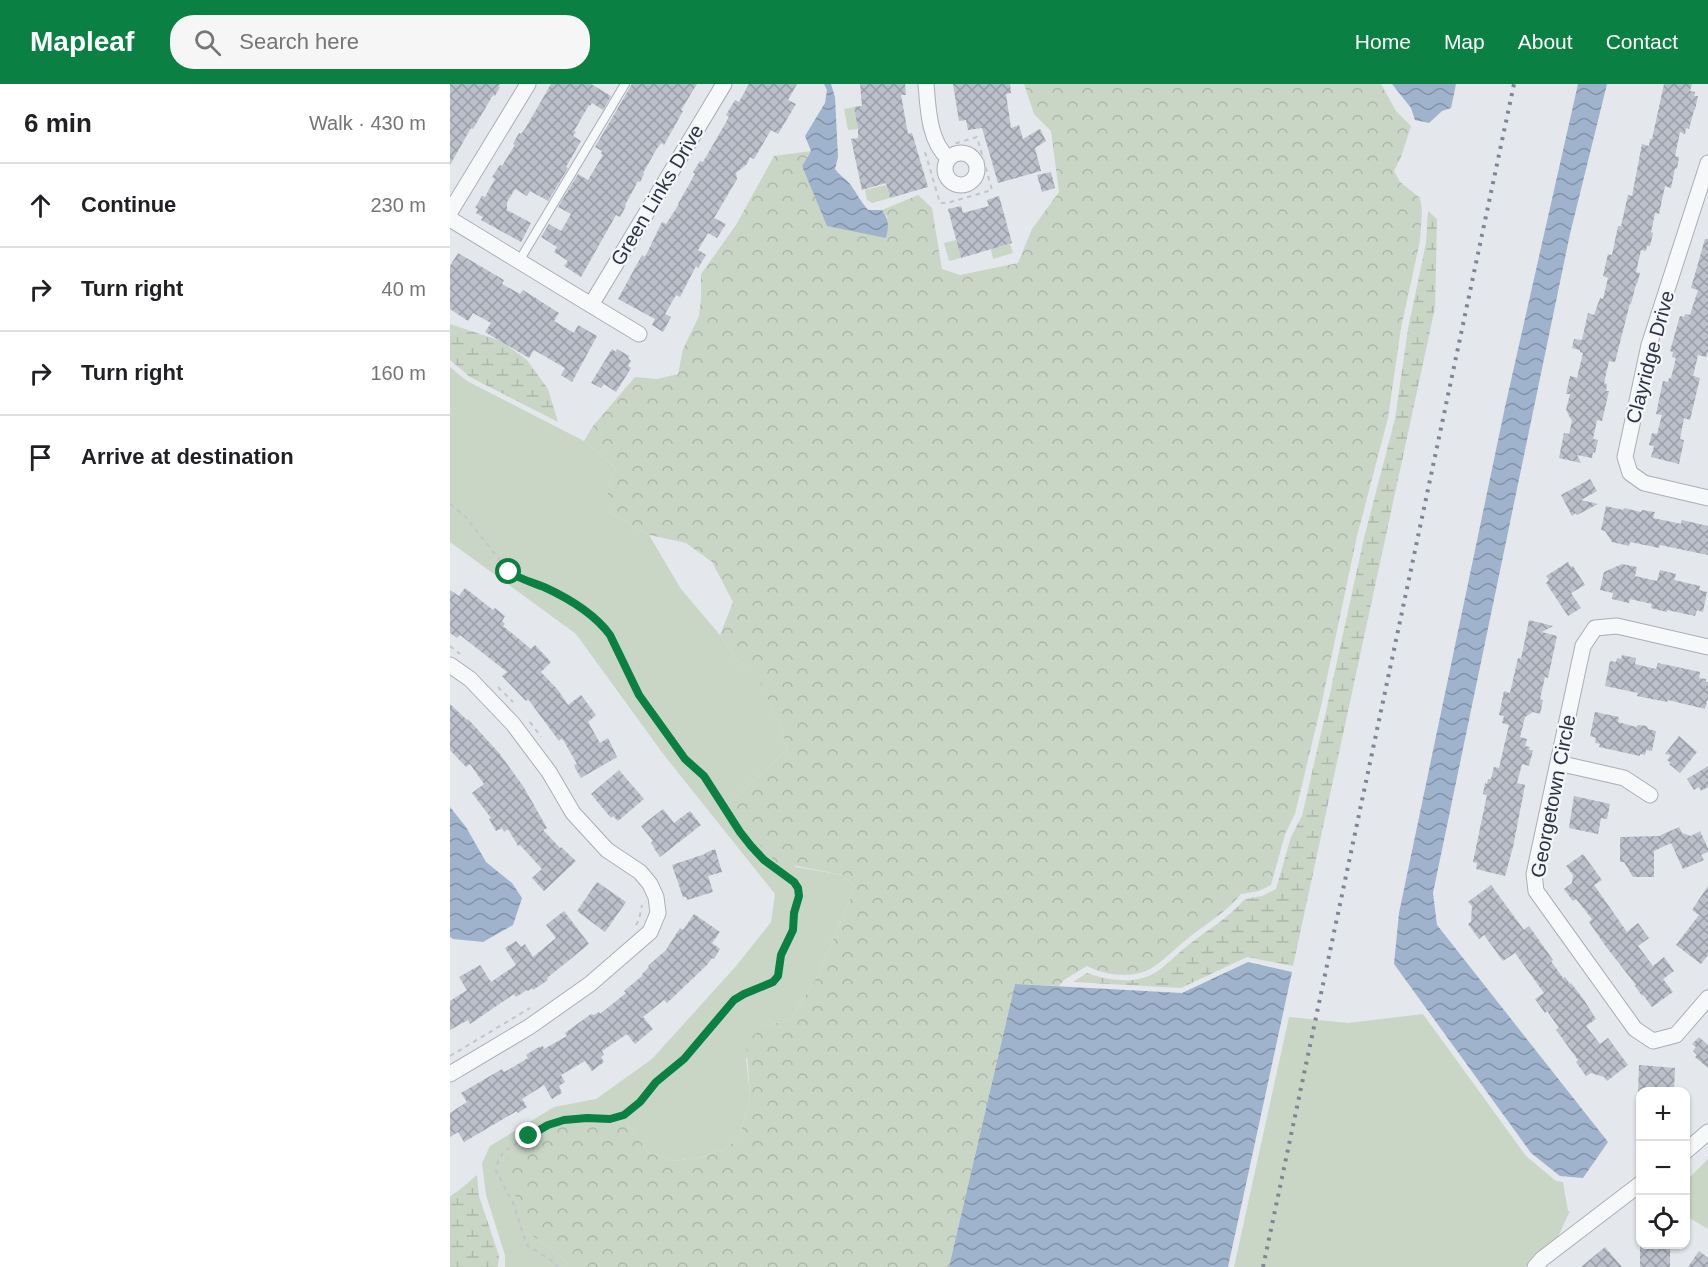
<!DOCTYPE html>
<html lang="en">
<head>
<meta charset="utf-8">
<style>
  :root { --surface:#fff; --page:#f6f6f6; --text:#202124; --muted:#757577; --line:#e0e0e0; --accent:#0b8043 }
  body { margin:0; font-family:Arial,sans-serif; background:var(--page); color:var(--text) }
  .controls { position:absolute; right:18px; bottom:18px; display:grid; overflow:hidden; border-radius:12px; box-shadow:0 2px 4px #0004 }
  .controls button { width:54px; height:54px; display:grid; place-items:center; padding:0; border:0; border-bottom:2px solid var(--line); background:var(--surface); color:var(--text); font:30px sans-serif }
  .stop { position:absolute; width:18px; height:18px; margin:-14px; border:4px solid #0b8043; border-radius:50%; background:#fff }
  .stop.end { background:#0b8043; border-color:#fff; box-shadow:0 2px 6px #0008 }
  .list { margin:0; padding:0; list-style:none }
  h2 { display:flex; justify-content:space-between; align-items:center; height:78px; margin:0; padding:0 24px; font-size:26px }
  h2 small { font-size:20px; font-weight:400; color:var(--muted) }
  .list li { display:grid; grid-template-columns:39px 1fr auto; gap:18px; align-items:center; box-sizing:border-box; height:84px; padding:0 24px; border-top:2px solid var(--line) }
  .list b { display:block; font-size:22px; white-space:nowrap }
  .list em { font-size:20px; font-style:normal; color:var(--muted) }
  .icon { flex:none; width:33px; height:33px; fill:none; stroke:currentColor; stroke-width:2; stroke-linecap:round; stroke-linejoin:round }
  .map { position:relative; flex:none; width:1258px; height:1183px; overflow:hidden }
  header { display:flex; align-items:center; gap:36px; box-sizing:border-box; height:84px; padding:0 30px; background:var(--accent); color:#fff }
  header strong { font-size:28px }
  nav { display:flex; gap:33px; margin-inline-start:auto; font-size:21px }
  .search { width:420px; height:54px; background:var(--page); display:flex; align-items:center; gap:15px; box-sizing:border-box; padding:0 21px; border-radius:24px; color:var(--muted); font-size:22px }
  main { display:flex }
  aside { flex:1; background:var(--surface) }
  .map>svg:first-child { display:block }
</style>
</head>
<body>
<header>
<strong>Mapleaf</strong>
<div class="search"><svg class="icon" aria-label="search" viewBox="0 0 24 24"><circle cx="10" cy="10" r="6"/><path d="M15 15l6 6"/></svg>Search here</div>
<nav><a>Home</a><a>Map</a><a>About</a><a>Contact</a></nav>
</header>
<main>
<aside>
<h2>6 min<small>Walk · 430 m</small></h2>
<ul class="list">
<li><svg class="icon" aria-label="ahead" viewBox="0 0 24 24"><path d="M12 20V5M6 11l6-6 6 6"/></svg><div><b>Continue</b></div><em>230 m</em></li>
<li><svg class="icon" aria-label="right" viewBox="0 0 24 24"><path d="M7 20v-9h11M14 6l5 5-5 5"/></svg><div><b>Turn right</b></div><em>40 m</em></li>
<li><svg class="icon" aria-label="right" viewBox="0 0 24 24"><path d="M7 20v-9h11M14 6l5 5-5 5"/></svg><div><b>Turn right</b></div><em>160 m</em></li>
<li><svg class="icon" aria-label="arrive" viewBox="0 0 24 24"><path d="M6 21V4h12l-3 4 3 4H6"/></svg><div><b>Arrive at destination</b></div></li>
</ul>
</aside>
<div class="map">
<svg width="1258" height="1183" viewBox="0 0 1258 1183">
  <defs>
    <pattern id="forest-crowns" width="20" height="18" patternUnits="userSpaceOnUse" patternTransform="scale(1.5)"><rect width="20" height="18" fill="#c9d6c5"/><path d="M2 6a3 3 0 1 1 6 0M12 15a3 3 0 1 1 6 0" fill="none" stroke="#adb8ab"/></pattern>
    <pattern id="wetland-marsh" width="20" height="14" patternUnits="userSpaceOnUse" patternTransform="scale(1.5)"><rect width="20" height="14" fill="#c9d6c5"/><path d="M1 5h8M5 5V1M11 12h8M15 12V8" fill="none" stroke="#adb8ab"/></pattern>
    <pattern id="water-waves" width="16" height="10" patternUnits="userSpaceOnUse" patternTransform="scale(1.5)"><rect width="16" height="10" fill="#9fb4cc"/><path d="M0 5q4-4 8 0t8 0" fill="none" stroke="#8293a7"/></pattern>
    <pattern id="building-cross-hatch" width="8" height="8" patternUnits="userSpaceOnUse" patternTransform="scale(1.5)"><rect width="8" height="8" fill="#bbc0ca"/><path d="M0 0l8 8M0 8l8-8" fill="none" stroke="#989da6"/></pattern>
  </defs>
  <rect width="100%" height="100%" fill="#e4e7ec"/>
  <path fill="#c9d6c5" d="M404,23l4,22 -10,1 -4,-21z
    M436,101l4,13 -18,5 -5,-3 -2,-10z
    M506,156l5,18 -12,3 -5,-18z
    M560,160l3,9 -20,6 -2,-10z
    M0,283l17,14 117,60 32,27 -8,19v24l41,24 32,54 39,46 16,23 26,26 20,47 5,19 -54,50 63,67 47,8 12,12 -36,87 -29,46 -26,6 -18,33 4,36 -10,42 -15,12 -26,9 -28,3 -23,-9 -23,-31 -15,2 -76,114 32,24 2,6h-63v-12l-19,-60 -4,-32 8,-17 64,-39 42,-8 56,-40 85,-94 34,-43 4,-28 -111,-139 -88,-121 -126,-92z
    M973,930l103,142 30,25 7,1 5,29h2l-13,28 -20,15 -12,13h-291l55,-250 59,6z
    M1258,1075v70l-22,-13v-35z"/>
  <path fill="url(#forest-crowns)" d="M574,0h357l15,27 15,15 -10,31 -7,14 6,11 20,16 2,12 -2,31 -19,87 -13,90 -31,118 -36,170 -26,108 -10,20 -14,51 -12,6 -18,3c-15,19 -36,30 -54,45 -10,8 -30,28 -41,32 -19,7 -42,4 -59,-5l-23,14 -5,6 -44,-2 -66,283h-381l-2,-6 -32,-24 -31,-68 5,-12 55,-34 62,-2 23,31 23,9 28,-3 26,-9 15,-12 10,-42 -4,-53 18,-16 26,-6 29,-46 36,-87 -12,-12 -67,-13 -30,-32 -13,-30 54,-50 -5,-19 -20,-46 -26,-27 -16,-23 13,-33 -21,-40 -26,-19 -37,-8 -41,-24v-24l8,-19 -32,-27 9,-15 42,-49 22,2 21,-5 5,-25 16,-33 2,-18v-24l35,-49 38,-69 37,-5 -9,15 26,60 60,-8 -6,-8 36,-15 14,13 10,61 18,6 58,-12 14,-34 27,-37 -8,-61 -17,-17z"/>
  <path fill="url(#wetland-marsh)" d="M978,127l9,8 -2,89 -142,658 -46,-9 -66,31 -108,-6 14,-9c17,7 47,11 64,2 11,-5 26,-21 36,-29 20,-16 42,-28 58,-47l17,-3 14,-7 15,-52 11,-21 25,-109 37,-169 31,-119 13,-90 18,-86z
    M0,240l51,17 26,19 21,29 10,33 -88,-45 -20,-17z
    M27,1091l2,21 20,60 -1,11h-48v-71l8,-5z"/>
  <path fill="url(#water-waves)" d="M374,0h7l4,13 3,60 -3,12c4,6 10,9 15,15 6,8 11,18 18,26h14c7,10 7,16 4,28l-59,-12 -25,-60 9,-15 -6,-15 20,-33 2,-13z
    M942,0h64l-5,24 -9,3 -13,12 -14,-3 -4,-12z
    M1128,0h29l-37,150 -137,659 4,32 171,217 -25,36 -23,-2 -29,-23 -137,-189 5,-51 106,-506z
    M0,723l16,20 20,35 26,21 10,15 -9,27 -30,17 -30,-3 -3,-2z
    M798,878l44,10 -64,295h-279l66,-283 167,9z"/>
  <path fill="url(#building-cross-hatch)" d="M0,0h50l-2,2 2,1 -5,9 -2,-1 -20,34 -2,-1 -21,37z
    M101,0h40l20,12 -8,14 -11,-7 -2,3 -1,-1 -15,26 2,1 -3,4 8,5 -15,26 2,1 -20,33 -18,-10 -3,5 -12,-7 -8,13v8l24,13 -10,19 -40,-22 2,-3 -7,-4 2,-4 -3,-1 7,-12 3,1 10,-18 -3,-2 8,-12 2,1 13,-21 -2,-1 6,-11 2,1 4,-5z
    M182,0h65l-16,26 2,1 -19,34 -3,-2 -5,7 -13,23 1,1 -4,8 -2,-1 -13,24 1,1 -6,11 -4,-2 -35,62 -17,-11 4,-5 -14,-9 3,-5 -16,-10 8,-13 12,7 10,-17 -13,-7 20,-33 10,6 15,-25 -2,-1 1,-3 -7,-4z
    M299,0h48l-9,16 8,4 -18,30 -7,-4 -17,29 -4,-2 -3,7 -11,9 1,6 -23,39 12,6 -9,14 -9,-5 -10,17 8,5 -8,13 -2,-2 -16,31 -4,-2 -11,19 6,3 -8,15 -11,-7 3,-6 -37,-20 24,-44 3,2 17,-35 4,2 13,-20h-1l17,-30 -2,-2 7,-11 3,1 26,-45 -3,-2 9,-15 4,2z
    M410,0h45l1,11h-5l7,39 4,-1 16,54 -38,11 -4,-15 -24,7 -11,-51 7,-1v-9l-4,-22 8,-1z
    M503,0h57l1,9 -5,1 5,34 8,-3 4,14 17,-10 6,12 -11,7 6,23 -43,12 -16,-55 -14,2 -2,-10 -7,1z
    M1214,0h28l-2,7 5,1 -1,4h4l-3,14h-1l-5,19 -3,-1 -1,6 -5,-2 -5,24 4,1 -2,12 -2,-1 -4,20 -6,-2 -6,28 -4,-1 -4,19 2,1 -3,13h-3l-1,5 -5,-1 -5,22 4,1 -3,11h-1l-5,20 -1,-1 -15,59 -6,-1 -5,22 3,1 -1,7h3l-7,30 -5,-1 -4,19 5,1 -3,13 -2,-1 -1,6 -15,-3 4,8 -22,-5 5,-25 5,1 3,-13 -6,-11 4,-16h-4l4,-18 7,2 6,-25 -3,-1v-2l-8,-2 2,-9 8,1 6,-27 6,2 6,-17 3,1 5,-21 -5,-2 5,-22 4,1 6,-29h3l7,-31 4,1 10,-52 7,2 1,-7h2z
    M601,88l4,16 -13,4 -5,-17z
    M549,112l13,47 -51,15 -13,-49 13,-3 2,7 26,-7 -2,-6z
    M1255,155h3v112l-2,6 -8,-2 -5,21 7,2 -10,42 -6,-2 -4,21 4,1 -5,24 -28,-7 3,-11 -5,-1 3,-12 5,1 5,-19 -6,-1 7,-33 5,1 1,-4h2l5,-20 -4,-1 1,-5 -3,-1 10,-35 4,1 1,-3 5,1 8,-25 -7,-2z
    M8,169l46,27 -2,4 18,10 3,-4 36,23 -5,8 20,12 4,-8 19,11 -25,46 -11,-7 4,-7 -31,-18 -5,8 -44,-26 6,-9 -18,-10 -5,8 -18,-12v-43z
    M162,265l4,3 1,-3 12,7 -1,2 3,3 -3,5 3,2 -15,24 -12,-8 -3,4 -10,-5z
    M1140,395l7,12 -16,9 17,4 -21,11 -1,-2 -4,3 -11,-21z
    M1156,422l17,4 1,-2 17,4 1,-2 13,2 -2,6 24,5 4,1 1,-4 26,6v29l-48,-10 -1,3 -29,-6 -1,4 -17,-4 -7,-11 -4,-1z
    M1118,478l3,5 2,-1 12,19 -14,8 10,15 -13,8 -22,-33 3,-3 -3,-4z
    M1172,480l15,3 -2,9 22,5 3,-11 16,4 -2,6 26,6 -1,4 8,2 -4,20 -6,-2 -2,6 -28,-6v2l-16,-4 1,-4 -22,-5 -1,4 -17,-4 1,-6 -13,-3 4,-18z
    M15,504l28,22 2,-2 10,8 -3,5 3,3 -2,2 28,23 4,-4 16,17 -10,10 17,18 10,15 13,-10 15,20 -8,7 12,21 8,-5 9,19 -36,21 -6,-10 -1,-3 3,-1 -15,-26 -3,3 -31,-42 -2,2 -24,-25 5,-4 -47,-37 -3,3 -7,-5v-43l9,6z
    M1079,536l24,6 -11,6 15,4 -9,42 -3,-1 -5,22 3,1 -3,14 -7,-2 -8,5 -5,20 7,2 -2,7 5,1 -1,3h4l-4,16 -7,-2 -5,19 8,2 -12,62 -8,29 -29,-7 1,-6 -4,-1 14,-67 -4,-1 2,-11 2,1 1,-5h3l3,-12 5,1 10,-43 -7,-2 2,-7 -5,-1 5,-24 6,2 8,-35 3,1z
    M1172,571l14,3 -1,6 21,5 2,-6 42,9 -1,6 7,1v3h2v16l-3,11 -37,-9 -1,2 -30,-6 1,-3 -33,-7 5,-25 6,1 1,-4 4,1z
    M0,620l17,16 1,-1 31,34 24,33 24,42 -4,2 17,18 1,-1 15,14 -32,30 -12,-13 10,-9 -22,-24 -2,1 -10,-17 -4,3 -2,-4 -6,3 -7,-12 2,-1 -19,-25 12,-9 -14,-20 -4,3 -16,-17z
    M1145,628l24,5 -1,5 18,5 2,-2 9,1 1,3 8,2 -4,20 -6,-1 -1,5 -5,-1v2l-41,-9 1,-3 -5,-1 1,-5 -6,-2z
    M1229,652l18,16 -17,21 -11,-9 2,-1 -4,-3 4,-5 -6,-1z
    M1258,682v21l-7,4 -2,-4 -5,3 -7,-11z
    M169,686l25,29 -26,22 -5,-5 -2,2 -20,-24z
    M1124,712l36,8 -3,15 -6,-1 -3,16 -29,-6z
    M213,725l11,14 16,-12 11,14 -41,32 -7,-10h1l-3,-4 2,-2 -12,-15z
    M1229,743l3,6 9,3 9,-5 8,17v4l-7,3 3,5 -21,9 -12,-26 -17,8v26h-21l-9,-15h-4v-25l39,-1z
    M265,765l7,23 -14,4 5,16 -26,8 -1,-3h-3l-11,-32 33,-11v-1z
    M1133,770l19,26 -8,5 33,47 11,-9 11,15 -11,8 15,20 11,-9 10,14 -11,8 10,13 -21,15 -9,-12 -1,1 -7,-10 1,-1 -29,-37 -18,-26 3,-3 -16,-20 -3,2 -9,-12 8,-6 1,-8 -7,-9z
    M147,798l29,20 -21,30 -28,-21z
    M1041,801l33,45 5,-4 24,34 -2,1 12,17 2,-1 5,7 1,-1 13,17 12,19 -10,7 14,18 8,-6 20,27 -21,16 -3,-4 -13,-4 -5,3 -10,-14 2,-2 -22,-30 3,-2 -12,-17 -2,2 -10,-14 9,-6 -29,-40 -12,8 -19,-26 -5,4 -11,-15 3,-2 1,-16 -4,-4z
    M1258,802v69l-7,9 -25,-19 23,-30 -7,-5z
    M114,827l25,33 -42,34 1,2 -15,10 -1,-2 -4,3 -1,-1 -11,7 -2,-3 -44,30 -2,-4 -18,10v-29l17,-11 -8,-13 21,-12 11,17 25,-17 -11,-17 11,-7 5,6 4,-3 8,13 23,-19 -10,-13z
    M244,830l26,18 -8,11 8,6 -6,10 -2,-1 -5,7 -40,38 -3,-3 -21,17 10,12 -18,15 -8,-10 -25,17 2,4 -3,2 3,5 -12,9 -7,-10 -24,14 4,7 -6,4 3,7 -10,6 -8,-14 -22,14 5,8 -9,6 -1,-2 -53,31 -6,-10 -8,5v-24l17,-11 -6,-9 41,-24 2,3 4,-2 20,-12 -2,-3 11,-7 6,-2 1,3 23,-13 -2,-3 26,-19 3,1 5,-3 1,2 26,-21 -2,-2 18,-15v-2l7,-7 -1,-1 18,-16 14,-22 3,2z
    M1249,953l9,8v23l-13,-11 2,-2 -4,-4 3,-4 -4,-3z
    M1189,981l36,3 -1,24h-36z
    M1190,1161h30v22h-30z
    M1155,1163l17,20h-41z
    M1249,1167l9,7v9h-20z"/>
  <g fill="none" stroke-linecap="round" stroke-linejoin="round">
    <g stroke="#a9aeb7" stroke-width="10">
      <path id="service" d="M69,177l106,-177"/>
    </g>
    <g stroke="#a9aeb7" stroke-width="17">
      <path id="minor" d="M476,0c2,25 3,57 22,74
        M495 85a16 16 0 1 1 32 0a16 16 0 1 1-32 0Z
        M1258,79l-59,182 -24,112 5,16 14,10 64,15
        M0,128l78,-128
        M0,135l141,86 133,-221
        M141,221l48,29
        M1258,563l-91,-21 -22,2 -12,18 -49,228 2,17 99,138 18,12 23,-6 32,-37
        M0,581l20,14 43,45 36,48 24,41 34,37 33,22 10,12 6,13 2,16 -8,19 -60,52 -61,43 -79,47
        M1108,679l66,15 26,17
        M1236,1067l22,-19
        M1085,1183l7,-8 98,-75"/>
    </g>
    <path stroke="#c2c5cb" stroke-width="2" stroke-dasharray="4.5 4.5" stroke-linecap="butt" d="M475,68l15,51h7l45,-13 -15,-53 -20,6 -5,-1
      M0,420l15,12 44,56 10,7 37,14 21,12 17,12 16,18 29,60 46,64 19,17 36,56 11,14 13,14 30,23 4,5 1,7 -5,18 -1,17 -12,25 -3,21 -5,6 -29,12 -10,6 -50,59 -28,23 -16,20 -16,13 -14,4 -23,-1 -23,2 -16,5 -44,26 -6,10 -2,10 18,34 10,32 4,9 23,14 7,7
      M0,562l10,8
      M48,603l15,15
      M80,638l11,15
      M186,841l3,-5 3,-15
      M0,972l80,-48"/>
    <use href="#service" stroke="#f7f8fa" stroke-width="8"/>
    <use href="#minor" stroke="#f7f8fa" stroke-width="15"/>
    <path stroke="#7d8696" stroke-width="4" stroke-dasharray="3 6" stroke-linecap="butt" d="M813,1183l251,-1183"/>
  </g>
  <g fill="none" stroke-linecap="round" stroke-linejoin="round">
    <path stroke="#0b8043" stroke-width="8" d="M59,488c11,7 22,10 35,15 24,11 50,26 66,48l29,60 36,50 10,14 19,17 36,56 11,14 13,14 30,22 4,6 1,8 -5,17 -1,17 -12,25 -3,21 -5,6 -29,12 -10,6 -50,59 -28,23 -16,20 -16,13 -14,4 -23,-1 -23,2 -16,5 -19,11"/>
  </g>
  <g text-anchor="middle" dominant-baseline="central" stroke-width="4.5" stroke-linejoin="round" paint-order="stroke">
    <g font-size="20" fill="#2b3445" stroke="#f4f6f9">
      <text transform="translate(207 111) rotate(-59)">Green Links Drive</text>
      <text transform="translate(1200 273) rotate(-75)">Clayridge Drive</text>
      <text transform="translate(1103 712) rotate(-79)">Georgetown Circle</text>
    </g>
  </g>
</svg>
<div class="controls">
<button>+</button>
<button>−</button>
<button><svg class="icon" aria-label="locate" viewBox="0 0 24 24"><circle cx="12" cy="12" r="6"/><path d="M12 2v4M12 18v4M2 12h4M18 12h4"/></svg></button>
</div>
<div class="stop" style="left:59px;top:488px"></div>
<div class="stop end" style="left:79px;top:1052px"></div>
</div>
</main>
</body>
</html>
